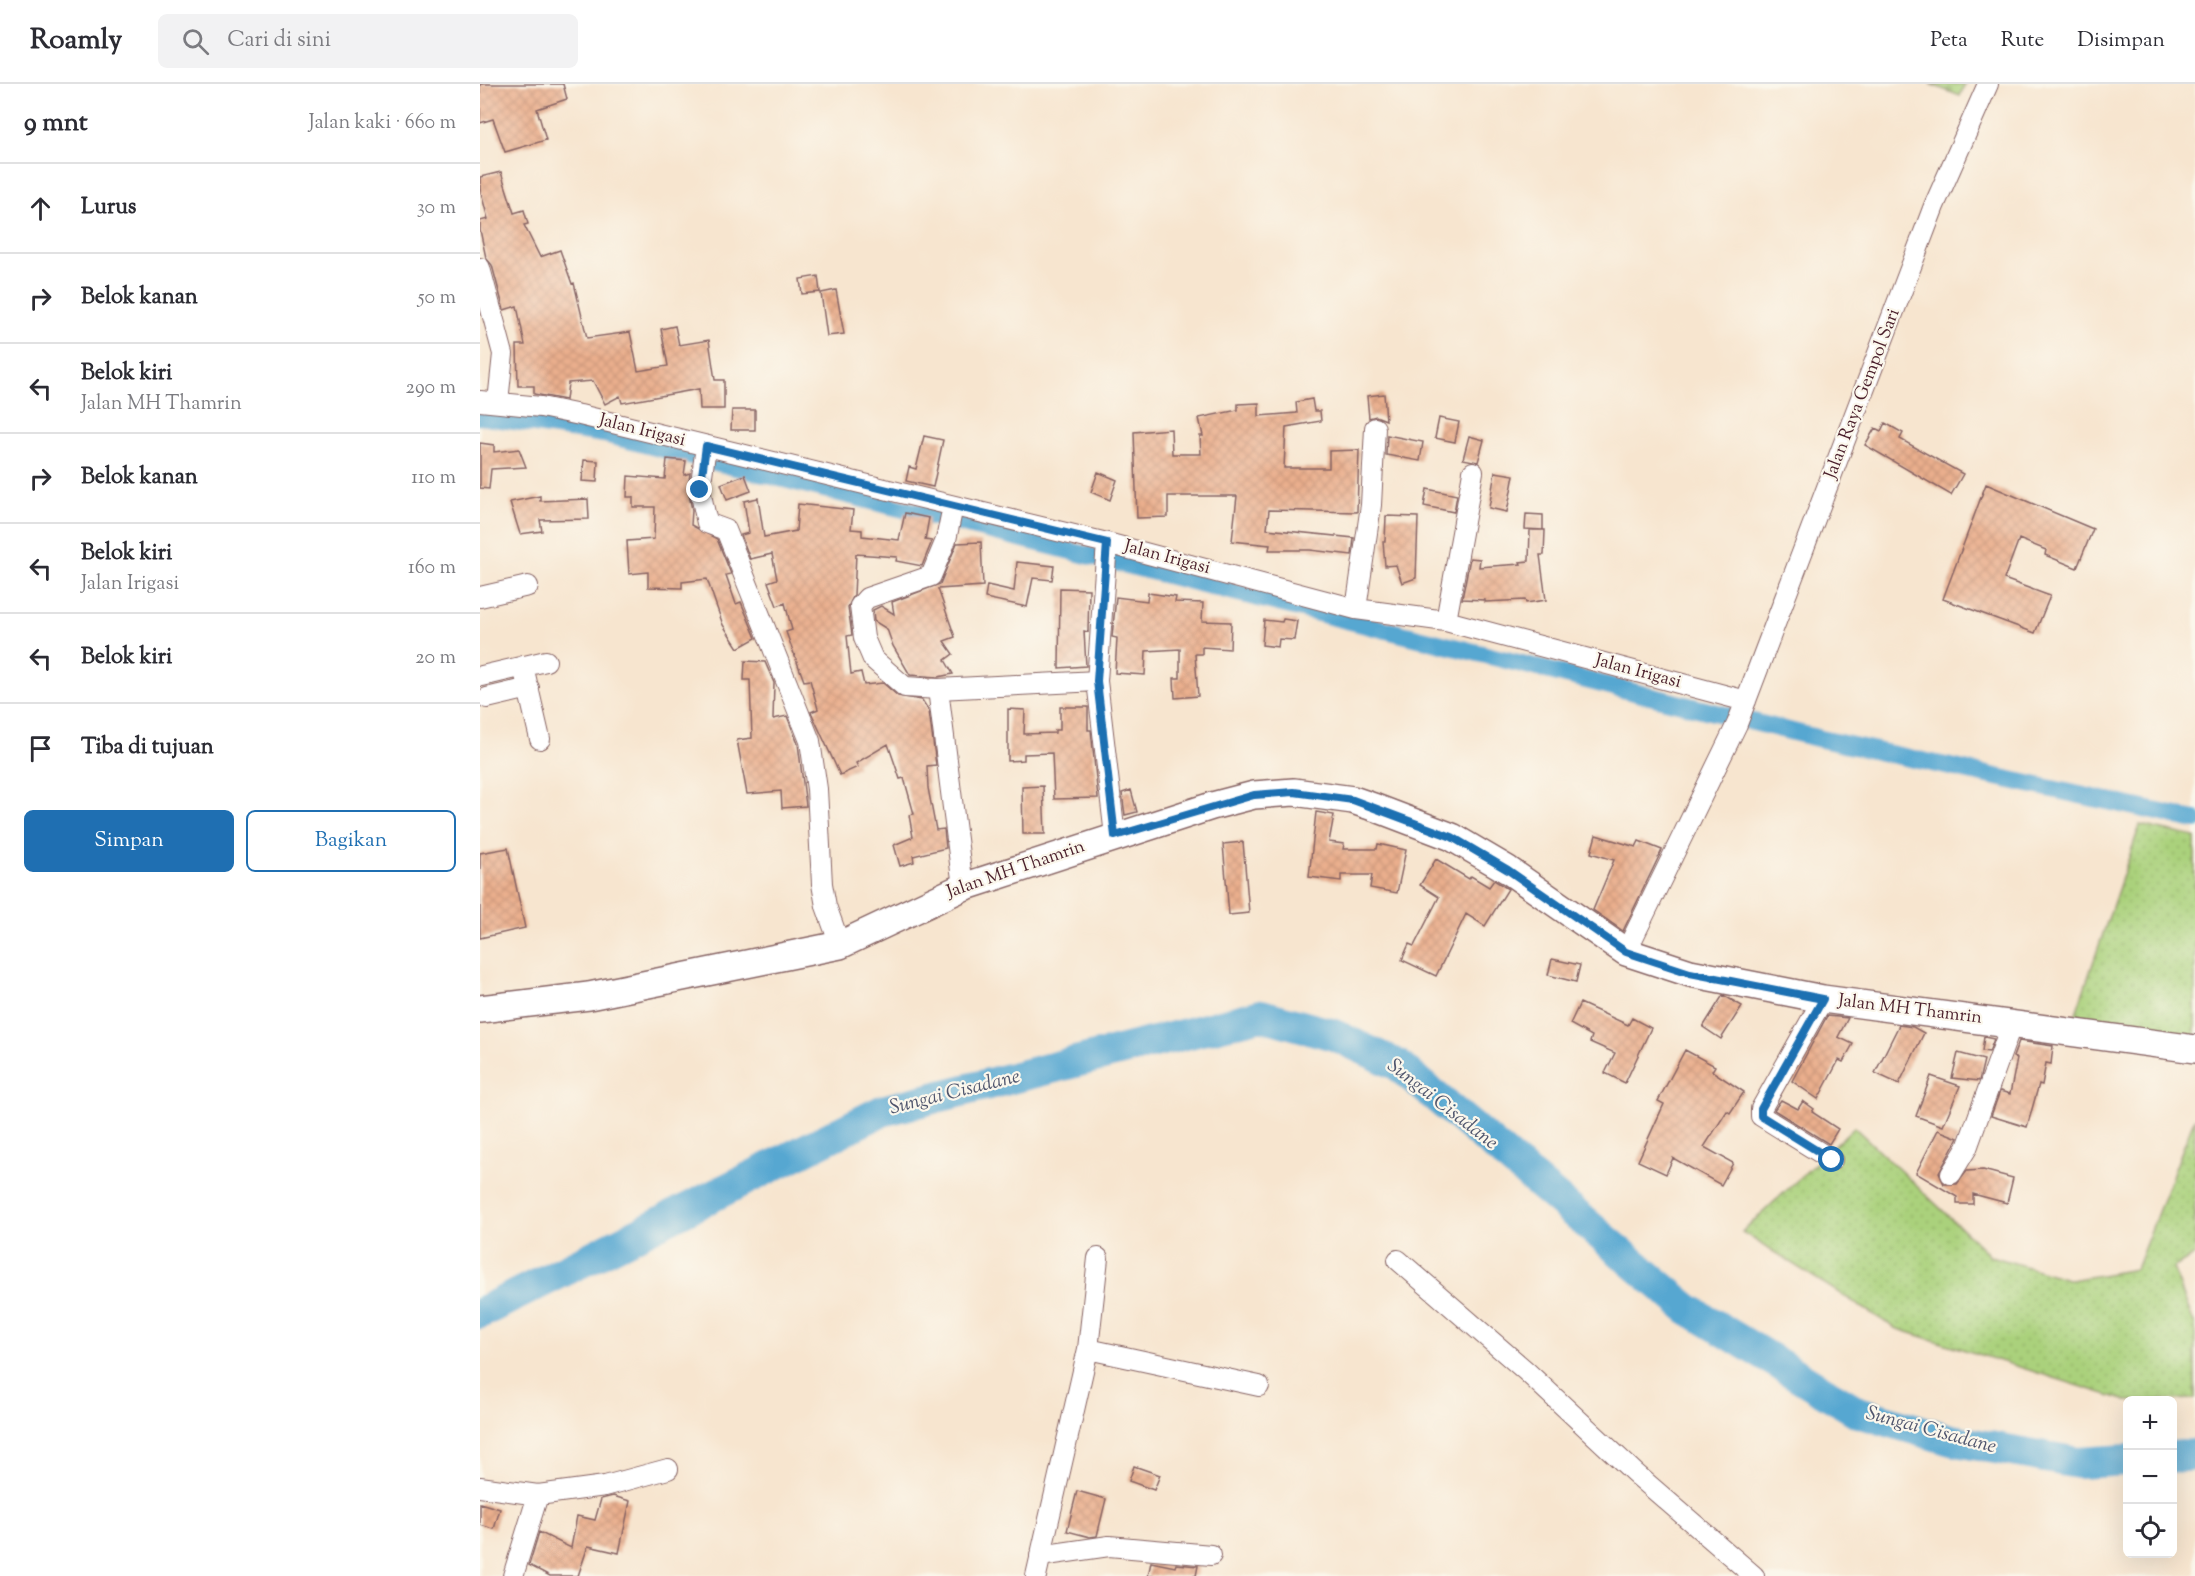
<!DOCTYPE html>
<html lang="id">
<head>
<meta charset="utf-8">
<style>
  :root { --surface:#fff; --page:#f2f2f3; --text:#2b2b33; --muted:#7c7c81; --line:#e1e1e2; --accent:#1f6fb2 }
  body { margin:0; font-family:"Sorts Mill Goudy",serif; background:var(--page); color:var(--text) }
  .controls { position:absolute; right:18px; bottom:18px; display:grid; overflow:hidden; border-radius:9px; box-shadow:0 6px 24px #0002 }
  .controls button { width:54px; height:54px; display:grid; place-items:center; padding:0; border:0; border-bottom:2px solid var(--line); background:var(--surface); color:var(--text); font:30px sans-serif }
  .stop { position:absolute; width:18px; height:18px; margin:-14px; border:4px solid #1f6fb2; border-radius:50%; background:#fff }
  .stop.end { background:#1f6fb2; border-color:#fff; box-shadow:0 2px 6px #0008 }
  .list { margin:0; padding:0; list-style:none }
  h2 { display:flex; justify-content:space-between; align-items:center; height:78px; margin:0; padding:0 24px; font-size:26px }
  h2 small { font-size:20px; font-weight:400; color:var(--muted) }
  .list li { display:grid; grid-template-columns:39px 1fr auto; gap:18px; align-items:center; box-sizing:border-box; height:90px; padding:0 24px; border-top:2px solid var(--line) }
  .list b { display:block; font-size:22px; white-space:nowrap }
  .list p { margin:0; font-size:20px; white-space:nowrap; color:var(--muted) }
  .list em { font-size:20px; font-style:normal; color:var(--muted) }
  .actions { display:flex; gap:12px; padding:18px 24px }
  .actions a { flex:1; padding:14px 0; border:2px solid var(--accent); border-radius:9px; text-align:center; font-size:21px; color:var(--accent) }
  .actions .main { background:var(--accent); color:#fff }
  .icon { flex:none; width:33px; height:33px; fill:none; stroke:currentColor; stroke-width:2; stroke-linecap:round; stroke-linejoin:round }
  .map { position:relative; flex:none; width:1715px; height:1492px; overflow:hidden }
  header { display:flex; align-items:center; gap:36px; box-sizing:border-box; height:84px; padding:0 30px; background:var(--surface); border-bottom:2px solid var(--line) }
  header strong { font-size:28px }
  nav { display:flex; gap:33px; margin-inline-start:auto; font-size:21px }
  .search { width:420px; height:54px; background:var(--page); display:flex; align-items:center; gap:15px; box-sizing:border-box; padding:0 21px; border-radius:9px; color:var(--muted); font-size:22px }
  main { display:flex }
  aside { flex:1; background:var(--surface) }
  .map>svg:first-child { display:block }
</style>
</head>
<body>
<header>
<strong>Roamly</strong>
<div class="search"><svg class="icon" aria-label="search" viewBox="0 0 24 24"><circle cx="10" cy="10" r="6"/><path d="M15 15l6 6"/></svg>Cari di sini</div>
<nav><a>Peta</a><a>Rute</a><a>Disimpan</a></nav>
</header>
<main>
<aside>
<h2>9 mnt<small>Jalan kaki · 660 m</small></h2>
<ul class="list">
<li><svg class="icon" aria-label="ahead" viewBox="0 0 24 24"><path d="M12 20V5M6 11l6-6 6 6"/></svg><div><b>Lurus</b></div><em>30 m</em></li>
<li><svg class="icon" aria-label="right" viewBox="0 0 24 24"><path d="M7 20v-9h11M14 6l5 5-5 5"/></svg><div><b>Belok kanan</b></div><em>50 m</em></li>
<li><svg class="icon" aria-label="left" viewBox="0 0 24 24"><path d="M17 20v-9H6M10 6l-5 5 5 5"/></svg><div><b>Belok kiri</b><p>Jalan MH Thamrin</p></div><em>290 m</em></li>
<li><svg class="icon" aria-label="right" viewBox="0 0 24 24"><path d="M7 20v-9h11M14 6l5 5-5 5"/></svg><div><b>Belok kanan</b></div><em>110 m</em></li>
<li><svg class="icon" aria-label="left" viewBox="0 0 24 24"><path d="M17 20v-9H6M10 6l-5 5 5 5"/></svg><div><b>Belok kiri</b><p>Jalan Irigasi</p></div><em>160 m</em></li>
<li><svg class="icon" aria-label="left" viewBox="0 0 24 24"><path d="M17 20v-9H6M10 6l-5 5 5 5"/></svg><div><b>Belok kiri</b></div><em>20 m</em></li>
<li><svg class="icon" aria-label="arrive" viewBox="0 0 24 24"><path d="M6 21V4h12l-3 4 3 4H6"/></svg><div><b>Tiba di tujuan</b></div></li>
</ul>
<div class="actions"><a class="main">Simpan</a><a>Bagikan</a></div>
</aside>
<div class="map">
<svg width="1715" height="1492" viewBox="0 0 1715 1492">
  <defs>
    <pattern id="grass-dots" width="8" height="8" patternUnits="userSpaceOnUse" patternTransform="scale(1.5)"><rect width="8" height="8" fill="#aad17c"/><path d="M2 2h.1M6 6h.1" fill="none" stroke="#94b36b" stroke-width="1.8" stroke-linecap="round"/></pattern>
    <pattern id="cemetery-stones" width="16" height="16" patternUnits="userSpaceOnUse" patternTransform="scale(1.5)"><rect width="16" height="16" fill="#aad17c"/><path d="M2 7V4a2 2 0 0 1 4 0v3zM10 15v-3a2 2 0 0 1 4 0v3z" fill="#94b36b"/></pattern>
    <pattern id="building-cross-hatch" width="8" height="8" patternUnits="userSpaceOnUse" patternTransform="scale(1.5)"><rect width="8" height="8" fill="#eaaf8d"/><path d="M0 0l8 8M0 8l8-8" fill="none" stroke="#ca967a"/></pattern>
  </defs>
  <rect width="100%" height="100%" fill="#fbf7ec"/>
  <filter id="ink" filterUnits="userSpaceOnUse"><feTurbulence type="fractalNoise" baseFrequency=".0167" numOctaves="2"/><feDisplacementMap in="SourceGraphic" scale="12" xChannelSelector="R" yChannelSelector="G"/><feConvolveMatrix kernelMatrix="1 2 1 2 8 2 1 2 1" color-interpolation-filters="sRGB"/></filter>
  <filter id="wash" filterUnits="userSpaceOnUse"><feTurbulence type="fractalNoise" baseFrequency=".008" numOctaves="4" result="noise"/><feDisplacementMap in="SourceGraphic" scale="24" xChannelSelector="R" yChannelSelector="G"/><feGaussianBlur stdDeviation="1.35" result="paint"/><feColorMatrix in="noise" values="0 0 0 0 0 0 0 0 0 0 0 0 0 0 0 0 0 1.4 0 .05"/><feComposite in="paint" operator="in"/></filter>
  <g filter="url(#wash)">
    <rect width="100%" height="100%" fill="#f7e5cf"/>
    <path fill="url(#grass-dots)" stroke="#7a7854" stroke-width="1.5" d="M1660,741l55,12v224l-122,-39z
      M1715,1033v138l-22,13 22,58v73l-68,2 -232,-73 -153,-96 112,-105 137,129 80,24 65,-11z"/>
    <path fill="url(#cemetery-stones)" stroke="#7a7854" stroke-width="1.5" d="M1450,0h35l-5,12z"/>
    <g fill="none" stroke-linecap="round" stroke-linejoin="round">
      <path stroke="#57a7d1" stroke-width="18" d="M0,332l124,18 1217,305 374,81"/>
      <path stroke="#57a7d1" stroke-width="32" d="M0,1229l402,-202 379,-96 73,20 64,30 290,244 170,103 93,28 127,23 50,-3
        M1692,1373l23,-2"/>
    </g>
    <g id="blocks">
      <path fill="url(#building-cross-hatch)" d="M0,0h83l4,15 -30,10 9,31 -41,12 -12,-33 -13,4z
        M21,88l13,41 10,-3 4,14 -4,1 16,32 20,-7 12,34 2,-1 13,55 43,-6 8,39 30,-5 -7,-37 14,-3 4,19 30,-5 6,40h9v29h-24l-1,-20 -77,14 -2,-7 -15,8 -12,-23 -25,2 -2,17 -32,-6v-8h-16l-1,-41h8l-8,-39 -13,4 -12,-45 -6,-7 -6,-28v-9l8,-2 -8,-30v-12z
        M338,192l2,16 -18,2 -2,-15z
        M356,206l8,44 -17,2 -6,-43z
        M904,310l2,26 -10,-4 -7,2 -2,-22z
        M832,315l2,12h6l1,10 -35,6 -2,41h45v-17l30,-1 -2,62 -88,-2 -2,19 87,9 -2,17 -42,-5h-41l1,-5 -38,-4 5,-45h-69v21l-31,1 -3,-86 37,-3 1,25h29l-1,-18h3l-4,-18 39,-8v-6l21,-1v13l38,-3 -1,-11z
        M252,326h23v20h-24z
        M959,334l20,4 -4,20 -20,-4z
        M1405,339l18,10 -3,6 63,35 -12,21 -86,-50 10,-17 6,3z
        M907,351l36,7 -3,19 -34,-6z
        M444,352l19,4 -10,47 -27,-6 3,-14 7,2z
        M989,352l15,4 -6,22 -15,-3z
        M0,359l14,2v7l25,-3 7,18 -35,2 -2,20 -9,-1z
        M187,375l19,2 -2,14 6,-2 -2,16 4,21 -1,15 26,14 14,35 -5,1 10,29 5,-2 15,36 -18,10 -15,-23 -16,-46 -25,3v6l-34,-1v-15l-19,2 -2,-33 27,-2 1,-32h-22v-10h-6l1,-21 37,3z
        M104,376l14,1 -1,21 -15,-1z
        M618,388l19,8 -7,20 -19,-8z
        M1015,388l19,3 -7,37 -18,-4z
        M265,391l6,16 -24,9 -6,-16z
        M1506,400l107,45 -16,39 -32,-13 1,-5 -27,-11 -15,40 46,17 -15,37 -92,-34z
        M947,405l30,6 -3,17 -30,-6z
        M60,412v5l48,-2 1,20 -49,1 2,11 -22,3 -10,-32z
        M278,414l6,39 32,-6 2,-27 55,6 -2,19 11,1v6l37,4 6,-27 24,5 -4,22 7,1 -10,25 -26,-5 1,-4 -41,-3 -2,41 -6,12 4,28 -5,1 4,38 10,-2 3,13 19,-2 15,13 24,4 7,11 7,54 -9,1 1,22 8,42 8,-1 2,19 -33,8 1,6 -14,4 -6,-21 19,-8 -4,-22 5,-1 -10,-36 -4,1 -12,-35 -32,19 2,4 -18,8 -29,-63 7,-3 -8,-29 -6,1 -18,-49 6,-2 -7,-27 -8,3 -9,-24 9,-3 -5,-25 -22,5 -9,-24 8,-2 -5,-32z
        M1046,430l17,1v15l-18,-1z
        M906,432l32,1 -2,61 -14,5 -6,-18 -11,1 -2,-25h2z
        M1050,446h15l-1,25h-4l6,45 -20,3 -1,-3 -40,2v-2l-23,-1 8,-41 10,1 -1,8 42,-3 -1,-2 9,-1z
        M501,458l2,44 -45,3 17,48 -11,4 9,13 -8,6 8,14 -15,3 -28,-2 -17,-29 -6,-17 -13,-8 -1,-11 8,-4 13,8 -2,-12 48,-18 17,-41z
        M537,478l37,4 -2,14 -19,-2 -6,29 -42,-9 2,-13 27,6z
        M580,504l29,1 -1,43 -4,-1 2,35 -27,2z
        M668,509l28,4 -1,5 28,1 -1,18 29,1 -1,27 -28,-2v7h-7l3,42 -23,2 -1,-20h6v-29l-34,2 -1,24 -30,-2 2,-35 -5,-1 4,-40 31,4z
        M803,535l14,2 -3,19 -15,-1 -1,8 -16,-2 2,-25 18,2z
        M265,577l20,1 9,21 -1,36 14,-3 11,28 8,62 -24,2 -1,-17 -34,3 -10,-54 15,-2 -2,-58h-6z
        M580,623h28v23h3l7,68 -44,1 -2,-46 -28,1v6l-16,1v-52l17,1 -1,24 31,-1v-3h5z
        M563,702l2,48h-22l-1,-47z
        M651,706l6,22 -12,3 -3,-22z
        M836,728l18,3 -5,27 15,2 -1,5h34l1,-5 28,6 -9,43 -27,-5 2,-13h-31v6l-32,-4z
        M1116,751l40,12 3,-6 23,9 -39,81 -30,-21 21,-50 -23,-7z
        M763,758l6,71 -20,2 -6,-71z
        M28,764l17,80 -45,10v-85z
        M956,775l33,20 2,-3 18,11 5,-7 14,9 -23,37 -19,-12 -30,62 -34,-16 7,-16 5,2 25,-49 -19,-12z
        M1072,875l28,6 -4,17 -28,-7z
        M1243,911l19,11 -21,33 -18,-12z
        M1100,919l48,22 4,-7 19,10 -26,55 -20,-10 10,-20 -25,-11 2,-6 -22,-12z
        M1347,932l21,2 -10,19 15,7 -10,18 -4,-2 -21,39 -26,-18z
        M1419,941l14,2 11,6 -25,51 -24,-11z
        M1504,953l10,2 -5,13 -7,-1z
        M1539,957l34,5 -2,18 -5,-1 -4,22 -3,-1 -12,43 -36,-11 9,-25 10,3 7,-35 -4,-2z
        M1205,966l30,16 -3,5 32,21 -14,21 -3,-2 -23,36 29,16 -12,22 -48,-27 -7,16 -28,-13 26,-57 -6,-3z
        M1478,969l26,7 -5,21 -27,-3z
        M1451,992l29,10 -17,40 -27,-10z
        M1301,1016l17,9 5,-8 11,8 -2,3 26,17 -9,15 -55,-34z
        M1458,1046l20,8 -19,35 5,11h13l10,-13 16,-1 30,8 -6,25 -34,-9v10h-16v-7l-41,-24z
        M654,1382l26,9 -6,15 -25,-9z
        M597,1407l29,8 -9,37 -7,1 -23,-6z
        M133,1412l17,5 -11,52 -31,-7 -10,30h-28l-21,-11 10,-33 32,16 6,-32 18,4 6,-21z
        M0,1419l20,6 -6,20 -14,-4z
        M671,1478l24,5 1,-3 22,2 -2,10h-48z"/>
    </g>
  </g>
  <g filter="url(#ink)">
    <use href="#blocks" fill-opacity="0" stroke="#876464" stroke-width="1.5"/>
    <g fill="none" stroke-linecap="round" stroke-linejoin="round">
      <g stroke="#876464" stroke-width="22">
        <path id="street" d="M0,184l23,86 -5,48
          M0,317l61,6 39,8 527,128 249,66 90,12 300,80
          M226,362l-6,44 7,33 19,7 84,211 7,48 5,95 4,22 14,39
          M473,422l-7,34 -15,36 -64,22 -7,8 4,32 9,21 32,28 33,2 25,198
          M627,459l-10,138 18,155
          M0,513l48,-11
          M876,525l15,-104 4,-77
          M966,537l27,-149
          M43,582l17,73
          M2,592l64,-15
          M458,605l159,-8
          M7,614l42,-10
          M1146,868l111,-228 197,-518 54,-122
          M1343,915l-62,110v7l71,44
          M1471,1090l16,-26 45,-125
          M918,1176l128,111 109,102 119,103
          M608,1265l171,37
          M0,1403l58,8 67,-9 63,-17
          M560,1472l69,-10 102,9
          M33,1492l25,-81
          M556,1492l52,-227 10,-91"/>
      </g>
      <g stroke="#876464" stroke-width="30">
        <path id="secondary" d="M0,925l109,-13 251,-51 123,-58 249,-81 42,-11 40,-3 59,8 23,8 76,29 56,33 118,82 64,21 133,26 372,50"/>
      </g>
      <use href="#street" stroke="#fff" stroke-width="20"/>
      <use href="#secondary" stroke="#fff" stroke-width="27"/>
    </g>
  </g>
  <g fill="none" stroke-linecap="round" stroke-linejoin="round" filter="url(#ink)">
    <path stroke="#1f6fb2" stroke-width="8" d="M220,406l6,-44 401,97 -10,138 18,155 139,-41 40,-3 59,8 99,37 56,33 118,82 64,21 133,26 -62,110v7l71,44"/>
  </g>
  <g text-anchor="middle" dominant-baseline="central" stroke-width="4.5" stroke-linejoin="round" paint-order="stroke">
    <g font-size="18" fill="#4a1f2b" stroke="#fbf7ec">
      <text transform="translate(1383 310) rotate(-69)">Jalan Raya Gempol Sari</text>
      <text transform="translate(162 347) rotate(14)">Jalan Irigasi</text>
      <text transform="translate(687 474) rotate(15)">Jalan Irigasi</text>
      <text transform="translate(1158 588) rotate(15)">Jalan Irigasi</text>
      <text transform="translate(536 786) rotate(-19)">Jalan MH Thamrin</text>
      <text transform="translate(1430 926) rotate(7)">Jalan MH Thamrin</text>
    </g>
    <g font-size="20" font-style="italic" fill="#4f556d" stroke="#fbf7ec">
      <text transform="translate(475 1009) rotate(-14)">Sungai Cisadane</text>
      <text transform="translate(962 1021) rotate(38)">Sungai Cisadane</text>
      <text transform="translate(1451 1347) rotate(15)">Sungai Cisadane</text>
    </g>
  </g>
</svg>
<div class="controls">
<button>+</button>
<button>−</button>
<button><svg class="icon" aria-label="locate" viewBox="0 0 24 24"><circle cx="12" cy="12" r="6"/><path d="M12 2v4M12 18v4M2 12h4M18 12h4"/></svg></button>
</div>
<div class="stop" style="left:1352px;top:1076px"></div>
<div class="stop end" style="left:220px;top:406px"></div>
</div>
</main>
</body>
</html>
